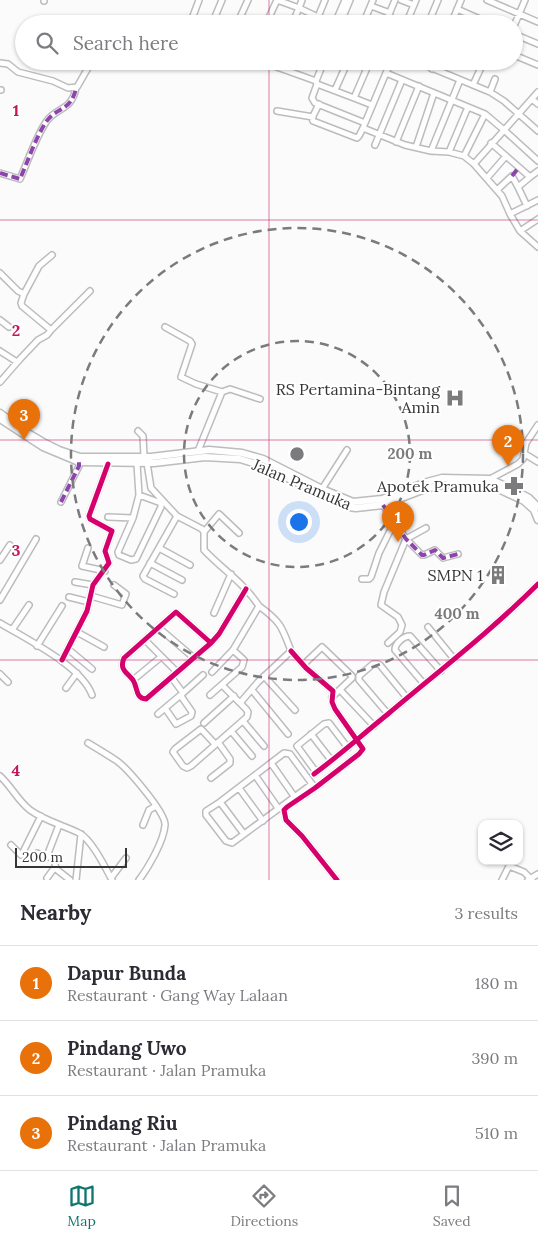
<!DOCTYPE html>
<html lang="en">
<head>
<meta charset="utf-8">
<style>
  :root { --surface:#fff; --page:#f7f7f7; --text:#2b2b33; --muted:#7c7c81; --line:#e1e1e2; --accent:#0f766e }
  body { margin:0; font-family:Lora,serif; background:var(--page); color:var(--text) }
  .controls { position:absolute; right:15px; bottom:15px; display:grid; overflow:hidden; border-radius:10px; box-shadow:0 1px 4px #0004 }
  .controls button { width:45px; height:45px; display:grid; place-items:center; padding:0; border:0; border-bottom:1px solid var(--line); background:var(--surface); color:var(--text); font:25px sans-serif }
  .scale { position:absolute; left:15px; bottom:12px; width:112px; box-sizing:border-box; padding-left:5px; border:2px solid #363639; border-top:0; font-size:14px; line-height:18px; white-space:nowrap; color:#363639; -webkit-text-stroke:4px #fff; paint-order:stroke }
  .you { position:absolute; left:298px; top:521px; width:18px; height:18px; margin:-12px; border:4px solid #fff; border-radius:50%; background:#1a73e8; box-shadow:0 0 0 8px #1a73e833 }
  .badge { display:grid; place-items:center; width:32px; height:32px; border-radius:50%; background:var(--accent); color:#fff; font-size:16px; font-weight:700 }
  .pin { position:absolute; translate:-50% -41px; filter:drop-shadow(0 1px 2px #0008) }
  .pin::after { content:''; position:absolute; top:26px; width:18px; height:15px; background:inherit; clip-path:polygon(0 0,100% 0,50% 100%) }
  .list { margin:0; padding:0; list-style:none }
  h2 { display:flex; justify-content:space-between; align-items:center; height:65px; margin:0; padding:0 20px; font-size:21px }
  h2 small { font-size:16px; font-weight:400; color:var(--muted) }
  .list li { display:grid; grid-template-columns:32px 1fr auto; gap:15px; align-items:center; box-sizing:border-box; height:75px; padding:0 20px; border-top:1px solid var(--line) }
  .list b { display:block; font-size:19px; white-space:nowrap }
  .list p { margin:0; font-size:16px; white-space:nowrap; color:var(--muted) }
  .list em { font-size:16px; font-style:normal; color:var(--muted) }
  .icon { flex:none; width:28px; height:28px; fill:none; stroke:currentColor; stroke-width:2; stroke-linecap:round; stroke-linejoin:round }
  .map { position:relative; flex:none; width:538px; height:880px; overflow:hidden }
  .search { position:absolute; background:var(--surface); box-shadow:0 1px 4px #0004; left:15px; right:15px; top:15px; height:55px; display:flex; align-items:center; gap:12px; box-sizing:border-box; padding:0 18px; border-radius:28px; color:var(--muted); font-size:19px }
  .sheet { height:290px; background:var(--surface) }
  nav { display:flex; justify-content:space-around; align-items:center; box-sizing:border-box; height:70px; border-top:1px solid var(--line); background:var(--surface); font-size:14px; color:var(--muted) }
  nav a { display:grid; justify-items:center; gap:2px }
  nav .on { color:var(--accent) }
  .map>svg:first-child { display:block }
</style>
</head>
<body>
<div class="map">
<svg width="538" height="880" viewBox="0 0 538 880">
  <rect width="100%" height="100%" fill="#fbfbfc"/>
  <g fill="none" stroke-linecap="round" stroke-linejoin="round">
    <g stroke="#bcbcbe" stroke-width="8">
      <path id="minor" d="M277,0l22,8 3,-8
        M325,0l-7,17 15,6 3,-2 9,-21
        M401,0l13,5
        M487,0l51,22
        M44,1v-1
        M371,6l19,7
        M457,9l34,15
        M430,19l10,5
        M141,24l13,-5 11,5
        M190,24l9,-24
        M212,24l10,-24
        M237,24l11,-24
        M266,24l11,-24
        M292,24l7,-16 19,9 -3,7
        M340,24l10,-24
        M363,24l10,-24
        M385,24l10,-24
        M406,24l10,-24
        M428,24l10,-24
        M451,24l10,-24
        M514,26l11,-26
        M514,34l24,10
        M514,55l24,10
        M260,61l56,20
        M297,61h2
        M324,61l-8,20 1,3 37,14 16,-37
        M415,61l75,31 14,9 34,30
        M0,63l8,1 10,8 35,9 15,7 9,-1 15,-26
        M432,69l3,-8
        M386,73l99,41 19,16 34,31
        M317,84l-5,14 3,5 50,20 26,-62
        M473,85l11,-24
        M0,90h1
        M335,90l13,-29
        M490,92l5,-13
        M354,98l18,7
        M532,99l6,5
        M319,104l-7,14 1,3 44,17 2,-2 5,-10
        M277,111l36,6
        M363,128l42,17 26,6 18,1 15,4 10,8 64,-72
        M396,142l23,-56
        M375,145l27,-65
        M416,147l18,-54
        M431,151l29,-71
        M449,152l19,-45
        M464,156l21,-42
        M506,156l24,21 8,-6
        M474,164l28,32 8,18 28,-14
        M0,173l20,6c8,-18 15,-40 26,-57 11,-16 25,-10 30,-34
        M487,178l19,-22 -15,-13
        M497,190l15,-14 6,11
        M527,206l-9,-19 12,-10
        M510,214l10,17 18,16
        M520,231l18,-12
        M0,273l18,18 6,3 -3,9 1,3 29,24
        M24,294l15,-28 13,-11
        M0,320l9,7
        M165,327l25,14 2,3 -11,33 15,7 26,8 8,-3 30,10
        M0,351l17,11
        M0,382l20,-23 18,-19 9,-5 4,-5 39,-39
        M138,431l5,5 1,21
        M198,451l24,-59
        M525,454l13,8
        M147,463l4,25 26,28 25,13 2,3v18c19,20 39,32 55,56l-26,44 -21,22
        M137,464l2,31
        M490,479l28,-15 5,-5 3,-16 12,-18
        M322,489l25,-39
        M61,502l18,-36v-4
        M383,505l23,34 16,16h2l11,-5 8,8 15,-4
        M108,517l25,1 6,-23 22,8v4l-25,52 -5,1 -12,-5 -1,-3 15,-34
        M204,532l15,-18 20,19
        M88,548l-6,18 23,5
        M159,548l31,17
        M0,560l10,-15
        M150,563l32,17
        M362,579h7l2,-2 8,-24 15,-30
        M75,582l18,3
        M174,594l-29,-15 -2,-3 34,-60
        M91,596l31,9 4,-11 -12,-9
        M69,597l20,5
        M0,600l36,-61
        M214,613l17,-39
        M0,623c26,16 82,43 92,72
        M428,627l26,32
        M159,628l35,30
        M12,630l17,-25
        M77,632l27,15
        M145,640l32,32
        M211,643l-35,-31 -52,46c-5,12 3,14 9,22 5,8 2,18 13,19l65,-56 8,-9 27,-45
        M388,643l12,-11 2,-7 -4,-8 -17,-12 3,-13 22,-53 20,-11
        M37,646l25,-40
        M68,649l24,20
        M291,651l15,17 27,23 -1,11 3,7 28,40 -4,5 -44,34 -28,19 -3,3 2,10 16,16 35,44
        M62,660l25,-49 6,-26 16,-22 -4,-12 7,-20 -22,-12 -1,-3 19,-52
        M303,665l19,-18 30,29v2l-20,19
        M0,674l8,8
        M264,676l31,34
        M133,680l28,-23
        M424,684l-29,-34c0,-7 9,-14 15,-14l31,35
        M66,688l11,-15
        M252,690l36,44
        M342,692l32,34
        M183,693l20,-18
        M210,695l32,-28 2,-7 -11,-10
        M240,703l18,-21 33,-31c-9,-24 -10,-29 -32,-45
        M165,708l11,16 15,-8 1,-4 -11,-16
        M158,714l25,-21 -11,-15
        M388,714l-29,-34v-4l14,-12h5l2,1 27,33
        M243,721l21,25
        M204,723l30,-27
        M231,731l21,25
        M311,734l20,26
        M88,743c10,6 20,12 29,18 11,8 49,52 48,64 -1,16 -17,43 -26,55
        M215,744l-14,-15 -26,20 -2,3 10,14 4,2 4,-2 56,-49 1,-5 -2,-3 -24,-24
        M271,763l23,33
        M316,772l-19,-26 27,-22 5,-1 19,25
        M314,774c26,-19 49,-40 74,-60 51,-43 103,-83 150,-130
        M255,775l23,33
        M0,776c12,11 18,25 30,34 15,11 33,15 49,23 13,7 26,34 33,47
        M211,778l19,-15v-4l-12,-17
        M239,788l24,33
        M220,802l-14,9v4l20,26 6,2 80,-59
        M143,825l6,-15 7,-4
        M244,834l-24,-32 64,-49 6,1 25,34
        M11,845l10,10 1,-1 19,-38
        M37,853l17,6 2,10 14,11
        M47,856l12,-31
        M47,878l8,-11
        M111,878l15,-20
        M76,880l5,-46
        M502,880l7,-14 15,6 8,8
        M528,880l10,-6"/>
    </g>
    <g stroke="#bcbcbe" stroke-width="9">
      <path id="major" d="M0,413l23,17 22,13 14,7 21,7h71l58,-7 33,3 21,6 59,30 31,13 29,-3 45,-17 15,-4 48,1 28,13 11,6 9,9
        M0,419l43,28 36,15 75,1 51,-6 35,2 20,6 63,30 26,12 7,1 27,-3 42,-16 17,-4 18,-2 30,2 34,16 10,9 4,10"/>
    </g>
    <use href="#minor" stroke="#fefeff" stroke-width="5"/>
    <use href="#major" stroke="#fefeff" stroke-width="6"/>
    <path stroke="#8e44ad" stroke-width="4" stroke-dasharray="8 4" stroke-linecap="butt" d="M0,173l20,6c8,-18 15,-40 26,-57 11,-16 25,-10 30,-34
      M512,176l7,-9
      M61,502l18,-36v-4
      M383,505l23,34 16,16h2l11,-5 8,8 15,-4"/>
    <g stroke="#fff" stroke-width="8">
      <path id="cycleway" d="M211,643l-35,-31 -52,46c-5,12 3,14 9,22 5,8 2,18 13,19l65,-56 8,-9 27,-45
        M291,651l15,17 27,23 -1,11 3,7 28,40 -4,5 -44,34 -28,19 -3,3 2,10 16,16 35,44
        M62,660l25,-49 6,-26 16,-22 -4,-12 7,-20 -22,-12 -1,-3 19,-52
        M314,774c26,-19 49,-40 74,-60 51,-43 103,-83 150,-130"/>
    </g>
    <use href="#cycleway" stroke="#d6006c" stroke-width="5"/>
  </g>
  <path fill="none" stroke="#c2185b" stroke-width="1" stroke-opacity="0.55" d="M269,0v24M269,61v819M0,220h538M0,440h538M0,660h538"/>
  <g fill="none" stroke="#7b7b7d" stroke-width="2.5" stroke-dasharray="9 6">
    <circle cx="297" cy="454" r="113"/>
    <circle cx="297" cy="454" r="226"/>
  </g>
  <defs>
    <g id="hospital-bare" transform="scale(1.5)"><path d="M-5-5h3v3.5h4V-5h3V5h-3V1.5h-4V5h-3Z" fill="#7b7b7d" stroke="#fff" stroke-width="2.5" paint-order="stroke"/></g>
    <g id="pharmacy-bare" transform="scale(1.5)"><path d="M-2-6h4v4h4v4h-4v4h-4v-4h-4v-4h4Z" fill="#7b7b7d" stroke="#fff" stroke-width="2.5" paint-order="stroke"/></g>
    <g id="building-bare" transform="scale(1.5)"><path d="M-4-6H4V6H1V3H-1V6H-4ZM-2.5-4.3h1.7v1.8h-1.7ZM.8-4.3h1.7v1.8H.8ZM-2.5-1h1.7V.8h-1.7ZM.8-1h1.7V.8H.8Z" fill="#7b7b7d" stroke="#fff" stroke-width="2.5" paint-order="stroke"/></g>
  </defs>
  <g fill-rule="evenodd">
    <use href="#hospital-bare" x="455" y="398"/>
    <use href="#pharmacy-bare" x="514" y="486"/>
    <use href="#building-bare" x="498" y="575"/>
  </g>
  <g text-anchor="middle" dominant-baseline="central" stroke-width="4" stroke-linejoin="round" paint-order="stroke">
    <g font-size="16" fill="#363639" stroke="#fff" text-anchor="end">
      <text x="440" y="389">RS Pertamina-Bintang<tspan x="440" dy="18">Amin</tspan></text>
      <text x="499" y="486">Apotek Pramuka</text>
      <text x="483" y="575">SMPN 1</text>
    </g>
    <g font-size="16" fill="#363639" stroke="#fff">
      <text transform="translate(302 484) rotate(23)">Jalan Pramuka</text>
    </g>
  </g>
  <g font-size="16" text-anchor="middle" font-weight="bold" fill="#c2185b" stroke="#fff" stroke-width="4" stroke-linejoin="round" paint-order="stroke">
    <text x="16" y="116">1</text>
    <text x="16" y="336">2</text>
    <text x="16" y="556">3</text>
    <text x="16" y="776">4</text>
  </g>
  <circle cx="297" cy="454" r="8" fill="#7b7b7d" stroke="#fff" stroke-width="2.5"/>
  <g font-size="15" text-anchor="middle" font-weight="bold" fill="#7b7b7d" stroke="#fff" stroke-width="4" stroke-linejoin="round" paint-order="stroke">
    <text x="410" y="459">200 m</text>
    <text x="457" y="619">400 m</text>
  </g>
</svg>
<div class="controls">
<button><svg class="icon" aria-label="layers" viewBox="0 0 24 24"><path d="M12 4l9 5-9 5-9-5zM3 14l9 5 9-5"/></svg></button>
</div>
<div class="scale">200 m</div>
<div class="you"></div>
<div class="pin badge" style="left:398px;top:542px;background:#e8710a">1</div>
<div class="pin badge" style="left:508px;top:466px;background:#e8710a">2</div>
<div class="pin badge" style="left:24px;top:440px;background:#e8710a">3</div>
<div class="search"><svg class="icon" aria-label="search" viewBox="0 0 24 24"><circle cx="10" cy="10" r="6"/><path d="M15 15l6 6"/></svg>Search here</div>
</div>
<section class="sheet">
<h2>Nearby<small>3 results</small></h2>
<ul class="list">
<li><span class="badge" style="background:#e8710a">1</span><div><b>Dapur Bunda</b><p>Restaurant · Gang Way Lalaan</p></div><em>180 m</em></li>
<li><span class="badge" style="background:#e8710a">2</span><div><b>Pindang Uwo</b><p>Restaurant · Jalan Pramuka</p></div><em>390 m</em></li>
<li><span class="badge" style="background:#e8710a">3</span><div><b>Pindang Riu</b><p>Restaurant · Jalan Pramuka</p></div><em>510 m</em></li>
</ul>
</section>
<nav>
<a class="on"><svg class="icon" aria-label="map" viewBox="0 0 24 24"><path d="M3 6l6-2 6 2 6-2v14l-6 2-6-2-6 2zM9 4v14M15 6v14"/></svg>Map</a>
<a><svg class="icon" aria-label="directions" viewBox="0 0 24 24"><path d="M12 3l9 9-9 9-9-9zM9 14v-3h6M13 9l2 2-2 2"/></svg>Directions</a>
<a><svg class="icon" aria-label="saved" viewBox="0 0 24 24"><path d="M7 4h10v16l-5-4-5 4z"/></svg>Saved</a>
</nav>
</body>
</html>
